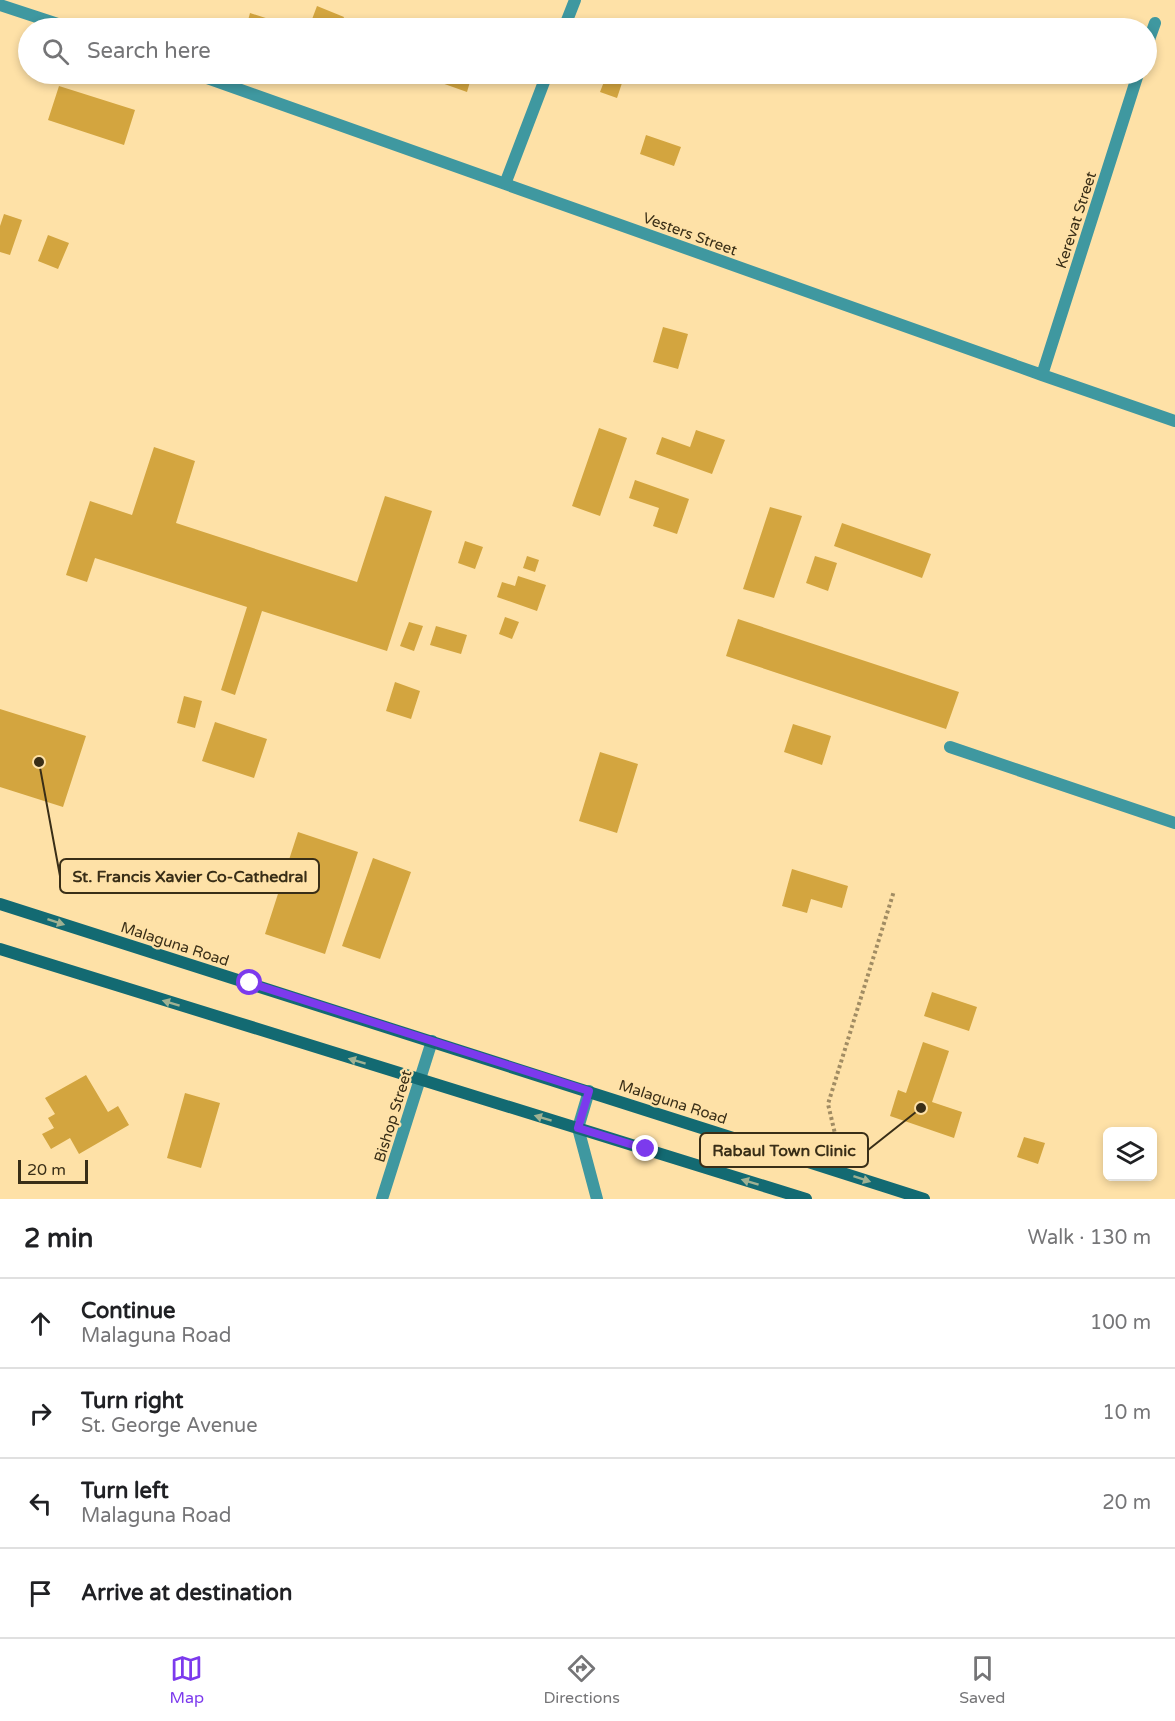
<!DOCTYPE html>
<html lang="en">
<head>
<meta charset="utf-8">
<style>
  :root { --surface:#fff; --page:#f6f6f6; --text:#202124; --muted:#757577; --line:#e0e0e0; --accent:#7c3aed }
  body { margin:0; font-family:"Varela Round",sans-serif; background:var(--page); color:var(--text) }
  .controls { position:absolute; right:18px; bottom:18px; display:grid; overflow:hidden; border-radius:9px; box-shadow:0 3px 9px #0003 }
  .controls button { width:54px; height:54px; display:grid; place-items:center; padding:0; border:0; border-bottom:2px solid var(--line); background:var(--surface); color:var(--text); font:30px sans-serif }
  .scale { position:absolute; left:18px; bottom:15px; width:70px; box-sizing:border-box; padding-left:6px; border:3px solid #392e17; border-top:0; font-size:16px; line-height:21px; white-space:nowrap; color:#392e17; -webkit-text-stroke:4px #fee1a7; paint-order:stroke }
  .stop { position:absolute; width:18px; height:18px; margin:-14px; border:4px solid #7c3aed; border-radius:50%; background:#fff }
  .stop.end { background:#7c3aed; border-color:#fff; box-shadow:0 2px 6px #0008 }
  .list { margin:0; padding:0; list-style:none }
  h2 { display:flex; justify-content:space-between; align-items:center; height:78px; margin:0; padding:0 24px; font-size:26px }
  h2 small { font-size:20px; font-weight:400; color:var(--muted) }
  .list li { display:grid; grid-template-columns:39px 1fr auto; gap:18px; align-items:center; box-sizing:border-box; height:90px; padding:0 24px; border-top:2px solid var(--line) }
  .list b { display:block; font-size:22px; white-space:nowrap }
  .list p { margin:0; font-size:20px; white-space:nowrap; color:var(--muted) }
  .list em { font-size:20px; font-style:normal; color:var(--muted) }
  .icon { flex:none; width:33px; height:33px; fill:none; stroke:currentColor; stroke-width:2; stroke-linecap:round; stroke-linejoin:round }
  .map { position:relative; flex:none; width:1175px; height:1199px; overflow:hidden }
  .search { position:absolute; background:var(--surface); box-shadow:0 3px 9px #0003; left:18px; right:18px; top:18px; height:66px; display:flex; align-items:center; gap:15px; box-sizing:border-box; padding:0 21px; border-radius:33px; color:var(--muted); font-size:22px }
  .sheet { height:438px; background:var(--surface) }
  nav { display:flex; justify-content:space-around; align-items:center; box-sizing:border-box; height:84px; border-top:2px solid var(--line); background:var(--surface); font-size:16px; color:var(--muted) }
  nav a { display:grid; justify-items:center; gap:3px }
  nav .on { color:var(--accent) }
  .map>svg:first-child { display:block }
</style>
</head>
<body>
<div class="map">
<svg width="1175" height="1199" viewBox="0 0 1175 1199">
  <rect width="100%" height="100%" fill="#fee1a7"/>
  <path fill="#d3a53f" d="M317,6l27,11 -4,11h-13l-16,-6z
    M250,13l22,7 -3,8h-23z
    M438,74h29l5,1 -5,17 -31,-11z
    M607,74l16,6 -6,18 -17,-6z
    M59,86l76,24 -11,35 -76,-25z
    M646,135l35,12 -7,19 -34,-12z
    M4,214l18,6 -12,35 -10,-3v-26z
    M48,235l21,8 -11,26 -20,-8z
    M663,327l25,7 -10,35 -25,-7z
    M599,428l28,10 -27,78 -28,-10z
    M696,430l29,10 -13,34 -56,-20 6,-17 28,10z
    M154,447l41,14 -19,62 181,59 28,-86 47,15 -45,140 -125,-40 -27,84 -14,-5 26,-83 -152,-49 -8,24 -21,-7 24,-74 42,14z
    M635,480l54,19 -12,35 -24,-8 6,-18 -30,-10z
    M770,507l32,9 -28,82 -31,-9z
    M842,523l89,31 -9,24 -88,-32z
    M465,541l18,6 -8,22 -17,-6z
    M527,556l12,4 -4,12 -12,-4z
    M815,556l22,7 -9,28 -22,-8z
    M518,576l28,9 -9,26 -40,-14 5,-15 13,4z
    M505,617l14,5 -7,17 -13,-5z
    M738,619l221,73 -13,37 -220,-73z
    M409,622l14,4 -9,25 -14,-5z
    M436,626l31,9 -6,19 -31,-9z
    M395,682l25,9 -9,28 -25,-8z
    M184,696l18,5 -7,27 -18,-5z
    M0,709l86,27 -23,71 -63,-20z
    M215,722l52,17 -13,39 -52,-17z
    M793,724l38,12 -9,29 -38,-13z
    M600,752l38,12 -21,69 -38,-12z
    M298,832l60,20 -33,102 -60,-20z
    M373,858l38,14 -31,87 -38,-13z
    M792,869l56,17 -6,22 -31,-9 -4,14 -25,-7z
    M932,992l45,15 -8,24 -45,-15z
    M923,1042l26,9 -17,51 30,10 -8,26 -64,-22 8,-26 8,3z
    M86,1075l22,37 10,-6 11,19 -50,29 -9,-16 -19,11 -9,-15 12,-6 -6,-10 7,-4 -10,-16z
    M185,1093l35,10 -19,65 -34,-10z
    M1024,1137l21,6 -7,21 -21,-7z"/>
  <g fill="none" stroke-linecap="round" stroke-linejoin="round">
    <path stroke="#a18c63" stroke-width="4" stroke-dasharray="3 3" stroke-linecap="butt" d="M840,1155l-12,-51 66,-213"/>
    <path stroke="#3f98a0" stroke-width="12" d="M0,5l70,23
      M564,28l11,-28
      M1146,48l9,-25
      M196,74l846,301 133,46
      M505,184l42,-110
      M1042,375l96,-301
      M950,747l225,76
      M589,1091l-11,37 19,71
      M382,1199l50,-158"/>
    <path stroke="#136a72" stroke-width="12" d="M0,904l924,295
      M0,949l806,250"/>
  </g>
  <defs><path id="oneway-solid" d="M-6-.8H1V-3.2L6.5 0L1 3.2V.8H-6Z" transform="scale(1.5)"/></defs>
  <g fill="#a0b192">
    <use href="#oneway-solid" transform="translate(56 922) rotate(18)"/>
    <use href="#oneway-solid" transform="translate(171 1003) rotate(-163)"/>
    <use href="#oneway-solid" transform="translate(357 1061) rotate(-163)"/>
    <use href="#oneway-solid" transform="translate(543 1118) rotate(-163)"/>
    <use href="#oneway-solid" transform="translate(862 1179) rotate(18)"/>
    <use href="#oneway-solid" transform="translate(750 1182) rotate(-163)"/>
  </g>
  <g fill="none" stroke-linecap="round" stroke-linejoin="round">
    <path stroke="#7c3aed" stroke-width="8" d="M250,983l339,108 -11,37 68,21"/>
  </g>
  <g text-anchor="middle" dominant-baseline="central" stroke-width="4.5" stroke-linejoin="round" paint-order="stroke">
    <g font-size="15" fill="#392e17" stroke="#fee1a7">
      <text transform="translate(1076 220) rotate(-72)">Kerevat Street</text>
      <text transform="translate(690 234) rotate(20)">Vesters Street</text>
      <text transform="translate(175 944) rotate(18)">Malaguna Road</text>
      <text transform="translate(673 1102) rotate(18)">Malaguna Road</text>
      <text transform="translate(393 1116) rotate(-73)">Bishop Street</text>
    </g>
  </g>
  <path fill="none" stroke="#392e17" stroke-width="2" d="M39 762L60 876M921 1108L868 1150"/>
  <g fill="#392e17" stroke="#fee1a7" stroke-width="2">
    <circle cx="39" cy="762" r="6"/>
    <circle cx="921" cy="1108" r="6"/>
  </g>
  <g fill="#fee1a7" stroke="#392e17" stroke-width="2">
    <rect x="60" y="859" width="259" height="34" rx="6"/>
    <rect x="700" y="1133" width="168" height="34" rx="6"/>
  </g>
  <g font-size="16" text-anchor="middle" font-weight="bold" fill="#392e17">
    <text x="190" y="882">St. Francis Xavier Co-Cathedral</text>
    <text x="784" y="1156">Rabaul Town Clinic</text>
  </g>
</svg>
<div class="controls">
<button><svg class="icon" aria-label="layers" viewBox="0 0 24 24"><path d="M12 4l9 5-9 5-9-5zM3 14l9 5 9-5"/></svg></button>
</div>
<div class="scale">20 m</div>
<div class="stop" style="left:250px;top:983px"></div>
<div class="stop end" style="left:646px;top:1149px"></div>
<div class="search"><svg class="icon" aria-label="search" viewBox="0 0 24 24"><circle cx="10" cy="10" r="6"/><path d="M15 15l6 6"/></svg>Search here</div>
</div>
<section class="sheet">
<h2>2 min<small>Walk · 130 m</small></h2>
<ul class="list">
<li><svg class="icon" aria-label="ahead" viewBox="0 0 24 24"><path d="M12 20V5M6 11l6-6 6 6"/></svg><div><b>Continue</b><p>Malaguna Road</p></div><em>100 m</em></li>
<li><svg class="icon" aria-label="right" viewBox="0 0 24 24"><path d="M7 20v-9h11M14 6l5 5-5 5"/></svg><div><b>Turn right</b><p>St. George Avenue</p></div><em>10 m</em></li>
<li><svg class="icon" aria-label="left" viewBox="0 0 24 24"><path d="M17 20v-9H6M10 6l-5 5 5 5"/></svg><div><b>Turn left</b><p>Malaguna Road</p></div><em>20 m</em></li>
<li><svg class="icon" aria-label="arrive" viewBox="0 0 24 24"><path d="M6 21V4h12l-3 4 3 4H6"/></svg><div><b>Arrive at destination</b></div></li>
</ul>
</section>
<nav>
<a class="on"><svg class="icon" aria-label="map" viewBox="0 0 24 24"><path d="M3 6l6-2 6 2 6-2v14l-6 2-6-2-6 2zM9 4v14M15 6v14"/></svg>Map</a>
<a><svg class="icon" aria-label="directions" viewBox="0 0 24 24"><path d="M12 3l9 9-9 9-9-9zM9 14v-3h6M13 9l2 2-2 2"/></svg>Directions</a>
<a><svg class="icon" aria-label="saved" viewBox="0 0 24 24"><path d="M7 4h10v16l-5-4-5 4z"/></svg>Saved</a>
</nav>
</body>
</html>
